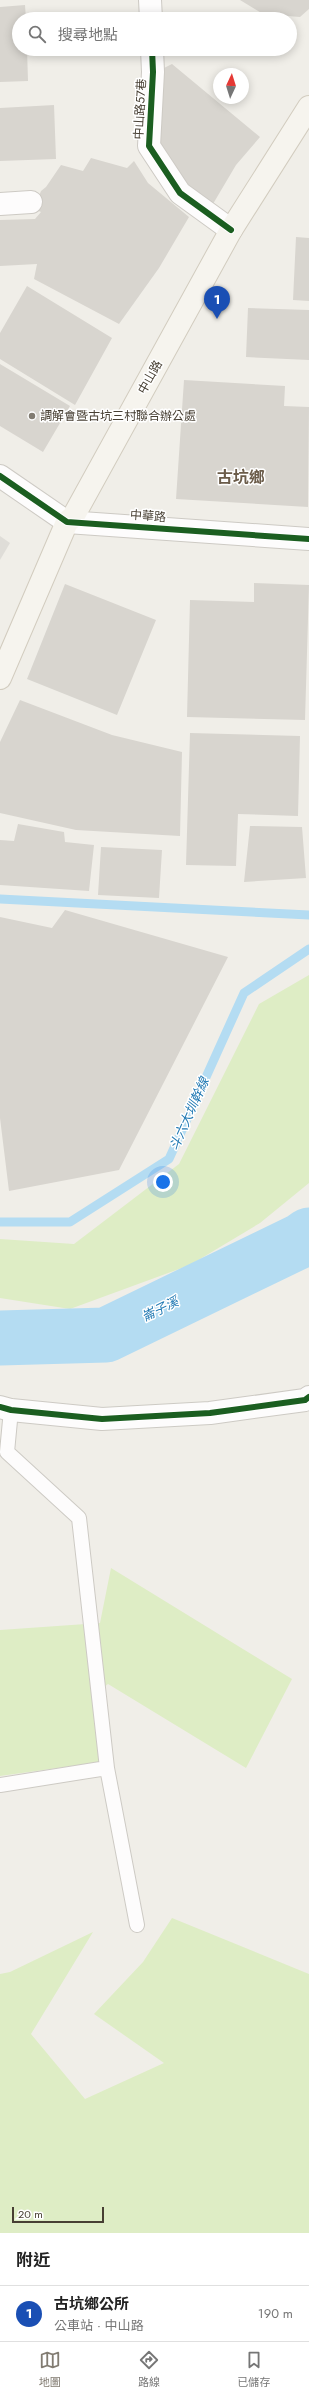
<!DOCTYPE html>
<html lang="zh-TW">
<head>
<meta charset="utf-8">
<style>
  :root { --surface:#fff; --page:#f6f6f6; --text:#222; --muted:#767676; --line:#e0e0e0; --accent:#827c72 }
  body { margin:0; font-family:Jost,"Noto Sans TC",sans-serif; background:var(--page); color:var(--text) }
  .compass { position:absolute; left:213px; top:68px; width:36px; height:36px; border-radius:50%; background:var(--surface); box-shadow:0 2px 10px #0003; rotate:4deg }
  .scale { position:absolute; left:12px; bottom:10px; width:92px; box-sizing:border-box; padding-left:4px; border:2px solid #473f33; border-top:0; font-size:11px; line-height:14px; white-space:nowrap; color:#473f33; -webkit-text-stroke:3px #fff; paint-order:stroke }
  .you { position:absolute; left:163px; top:1182px; width:14px; height:14px; margin:-10px; border:3px solid #fff; border-radius:50%; background:#1a73e8; box-shadow:0 0 0 6px #1a73e833 }
  .badge { display:grid; place-items:center; width:26px; height:26px; border-radius:50%; background:var(--accent); color:#fff; font-size:13px; font-weight:700 }
  .pin { position:absolute; translate:-50% -33px; filter:drop-shadow(0 1px 2px #0008) }
  .pin::after { content:''; position:absolute; top:21px; width:14px; height:12px; background:inherit; clip-path:polygon(0 0,100% 0,50% 100%) }
  .list { margin:0; padding:0; list-style:none }
  h2 { display:flex; justify-content:space-between; align-items:center; height:52px; margin:0; padding:0 16px; font-size:17px }
  h2 small { font-size:13px; font-weight:400; color:var(--muted) }
  .list li { display:grid; grid-template-columns:26px 1fr auto; gap:12px; align-items:center; box-sizing:border-box; height:56px; padding:0 16px; border-top:1px solid var(--line) }
  .list b { display:block; font-size:15px; white-space:nowrap }
  .list p { margin:0; font-size:13px; white-space:nowrap; color:var(--muted) }
  .list em { font-size:13px; font-style:normal; color:var(--muted) }
  .icon { flex:none; width:22px; height:22px; fill:none; stroke:currentColor; stroke-width:2; stroke-linecap:round; stroke-linejoin:round }
  .map { position:relative; flex:none; width:309px; height:2233px; overflow:hidden }
  .search { position:absolute; background:var(--surface); box-shadow:0 2px 10px #0003; left:12px; right:12px; top:12px; height:44px; display:flex; align-items:center; gap:10px; box-sizing:border-box; padding:0 14px; border-radius:22px; color:var(--muted); font-size:15px }
  .sheet { height:108px; background:var(--surface) }
  nav { display:flex; justify-content:space-around; align-items:center; box-sizing:border-box; height:56px; border-top:1px solid var(--line); background:var(--surface); font-size:11px; color:var(--muted) }
  nav a { display:grid; justify-items:center; gap:2px }
  nav .on { color:var(--accent) }
  .map>svg:first-child { display:block }
</style>
</head>
<body>
<div class="map">
<svg width="309" height="2233" viewBox="0 0 309 2233">
  <rect width="100%" height="100%" fill="#f0eee8"/>
  <path fill="#deedc5" d="M309,975v208l-49,40 -70,42 -120,44 -70,-11v-59l74,5 105,-80 80,-160z
    M111,1568l181,111 -46,89 -138,-84 -16,12 9,16 7,49 -108,15v-146l100,-7z
    M172,1918l137,56v259h-309v-259l10,-2 83,-40 -62,102 54,65 79,-36 -70,-49 49,-52z"/>
  <path fill="#dfddd8" d="M0,536l10,7 -10,17z"/>
  <g fill="none" stroke-linecap="round" stroke-linejoin="round">
    <path stroke="#b4dcf2" stroke-width="9" d="M0,899l309,16
      M0,1222h70l99,-63 75,-166 65,-44"/>
    <path stroke="#b4dcf2" stroke-width="55" d="M0,1338l106,-3 196,-95 7,-5"/>
  </g>
  <path fill="#d8d5cf" d="M240,0h69v9l-9,8 -37,-3z
    M25,5l1,14h-7v30h8l1,32 -28,1v-75z
    M172,64l88,73 -24,28 -26,44 -39,-38 2,-10 -19,-15 10,-78z
    M54,105l2,54 -56,2v-53z
    M91,158l36,10 7,-7 14,22 41,34 -30,51 -40,56 -85,-45 3,-15 -37,2v-46l35,-1 6,-7 -7,-3 7,-18 5,-4 15,-22 22,6z
    M296,237l13,1v63l-16,-1z
    M27,286l85,52 -37,67 -75,-46v-26z
    M248,308l61,2v50l-63,-3z
    M0,364l70,42 -27,46 -43,-26z
    M184,380l101,6 -1,20 25,1 -1,100 -132,-8z
    M254,583l55,2 -4,135 -118,-3 3,-117 64,2z
    M65,584l91,36 -39,95 -90,-36z
    M20,700l92,35 70,17 -2,84 -104,-6 -76,-17v-71z
    M190,733l110,3 -2,80 -60,-2 -2,52 -50,-1z
    M18,824l46,8 1,10 29,3 -5,46 -89,-6v-45l14,1z
    M250,826l52,1 4,51 -62,4z
    M101,847l61,3 -3,48 -61,-3z
    M65,910l163,47 -109,213 -110,21 -9,-73v-201l52,11z"/>
  <g fill="none" stroke-linecap="round" stroke-linejoin="round">
    <g stroke="#cdcac4" stroke-width="16">
      <path id="service" d="M11,1410l-4,42 72,66 28,250 30,157
        M0,1785l107,-17"/>
    </g>
    <g stroke="#cdcac4" stroke-width="24">
      <path id="minor" d="M150,0l1,19
        M152,49l1,23 -4,74 31,47 51,37
        M0,204l31,-2
        M0,476l67,46 242,17
        M0,1407l11,3 91,9 108,-6 95,-13 4,-3"/>
    </g>
    <g stroke="#d2ccbf" stroke-width="24">
      <path id="secondary" d="M0,678l67,-156 6,-5 158,-287 78,-123"/>
    </g>
    <use href="#service" stroke="#fdfcfc" stroke-width="14"/>
    <use href="#minor" stroke="#fdfcfc" stroke-width="22"/>
    <use href="#secondary" stroke="#f6f4ee" stroke-width="22"/>
    <g stroke="#fff" stroke-width="8">
      <path id="cycleway" d="M152,49l1,23 -4,74 31,47 51,37
        M0,476l67,46 242,17
        M0,1407l11,3 91,9 108,-6 95,-13 4,-3"/>
    </g>
    <use href="#cycleway" stroke="#1b5e20" stroke-width="6"/>
  </g>
  <circle fill="#827c72" stroke="#fff" stroke-width="1.5" cx="32" cy="416" r="4"/>
  <g text-anchor="middle" dominant-baseline="central" stroke-width="3" stroke-linejoin="round" paint-order="stroke">
    <g font-size="12" fill="#473f33" stroke="#fff">
      <text transform="translate(140 109) rotate(-87)">中山路57巷</text>
      <text transform="translate(150 377) rotate(-61)">中山路</text>
      <text transform="translate(148 516) rotate(4)">中華路</text>
    </g>
    <g font-size="12" fill="#473f33" stroke="#fff" text-anchor="start">
      <text x="40" y="416">調解會暨古坑三村聯合辦公處</text>
    </g>
    <g font-size="13" font-style="italic" fill="#227ab4" stroke="#fff">
      <text transform="translate(189 1114) rotate(-66)">斗六大圳幹線</text>
      <text transform="translate(160 1309) rotate(-26)">崙子溪</text>
    </g>
    <g font-size="16" font-weight="bold" fill="#6b5c4a" stroke="#fff">
      <text x="241" y="477">古坑鄉</text>
    </g>
  </g>
</svg>
<svg class="compass" viewBox="-18 -18 36 36"><path d="M0-13l5 13h-10z" fill="#e53935"/><path d="M0 13l5-13h-10z" fill="#767676"/></svg>
<div class="scale">20 m</div>
<div class="you"></div>
<div class="pin badge" style="left:217px;top:319px;background:#1a4fb4">1</div>
<div class="search"><svg class="icon" aria-label="search" viewBox="0 0 24 24"><circle cx="10" cy="10" r="6"/><path d="M15 15l6 6"/></svg>搜尋地點</div>
</div>
<section class="sheet">
<h2>附近<small></small></h2>
<ul class="list">
<li><span class="badge" style="background:#1a4fb4">1</span><div><b>古坑鄉公所</b><p>公車站 · 中山路</p></div><em>190 m</em></li>
</ul>
</section>
<nav>
<a class="on"><svg class="icon" aria-label="map" viewBox="0 0 24 24"><path d="M3 6l6-2 6 2 6-2v14l-6 2-6-2-6 2zM9 4v14M15 6v14"/></svg>地圖</a>
<a><svg class="icon" aria-label="directions" viewBox="0 0 24 24"><path d="M12 3l9 9-9 9-9-9zM9 14v-3h6M13 9l2 2-2 2"/></svg>路線</a>
<a><svg class="icon" aria-label="saved" viewBox="0 0 24 24"><path d="M7 4h10v16l-5-4-5 4z"/></svg>已儲存</a>
</nav>
</body>
</html>
